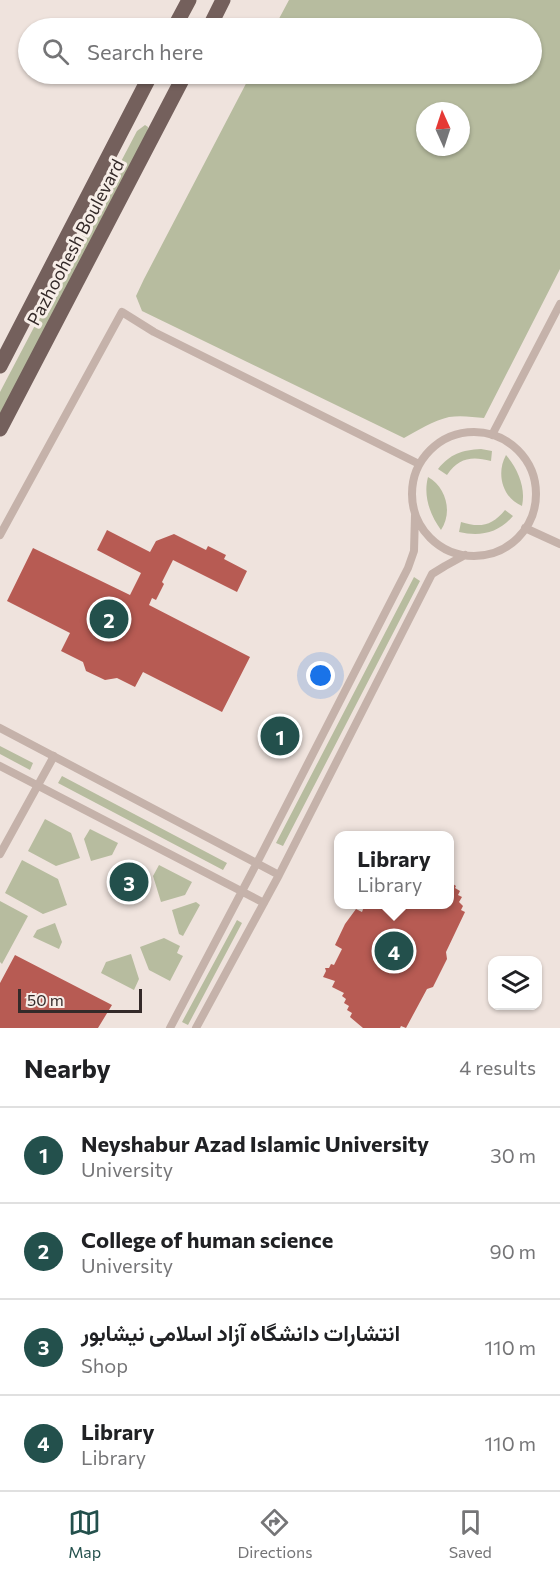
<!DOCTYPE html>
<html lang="en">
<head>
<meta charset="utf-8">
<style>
  :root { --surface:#fff; --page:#f2f2f2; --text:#202124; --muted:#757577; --line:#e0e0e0; --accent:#23504c }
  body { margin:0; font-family:Commissioner,Vazirmatn,sans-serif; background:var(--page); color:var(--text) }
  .controls { position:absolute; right:18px; bottom:18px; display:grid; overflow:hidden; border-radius:12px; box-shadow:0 2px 4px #0004 }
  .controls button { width:54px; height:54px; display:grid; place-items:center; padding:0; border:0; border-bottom:2px solid var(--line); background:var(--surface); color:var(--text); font:30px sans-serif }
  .compass { position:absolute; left:416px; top:102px; width:54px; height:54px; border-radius:50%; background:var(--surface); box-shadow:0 2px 4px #0004; rotate:357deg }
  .scale { position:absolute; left:18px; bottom:15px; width:124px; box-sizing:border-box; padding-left:6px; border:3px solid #342a29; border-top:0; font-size:16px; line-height:21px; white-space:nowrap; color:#342a29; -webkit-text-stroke:4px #f7eee8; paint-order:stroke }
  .you { position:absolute; left:321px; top:676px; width:21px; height:21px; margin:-15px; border:4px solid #fff; border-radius:50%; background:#1a73e8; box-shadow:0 0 0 9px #1a73e833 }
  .badge { display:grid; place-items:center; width:39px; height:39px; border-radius:50%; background:var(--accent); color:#fff; font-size:20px; font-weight:700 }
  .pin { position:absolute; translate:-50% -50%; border:3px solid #fff; box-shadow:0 2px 6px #0006 }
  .popup { position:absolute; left:334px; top:831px; width:120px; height:78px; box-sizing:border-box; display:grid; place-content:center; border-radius:12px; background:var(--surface); filter:drop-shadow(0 2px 4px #0005); font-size:20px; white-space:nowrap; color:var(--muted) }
  .popup b { font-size:22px; color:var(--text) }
  .popup::after { content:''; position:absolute; left:50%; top:100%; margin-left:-12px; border:12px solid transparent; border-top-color:var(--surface) }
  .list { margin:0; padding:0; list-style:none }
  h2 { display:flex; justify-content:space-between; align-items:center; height:78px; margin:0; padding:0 24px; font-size:26px }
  h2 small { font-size:20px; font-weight:400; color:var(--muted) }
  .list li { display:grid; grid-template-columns:39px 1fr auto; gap:18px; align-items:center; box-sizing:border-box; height:96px; padding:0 24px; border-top:2px solid var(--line) }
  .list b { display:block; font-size:22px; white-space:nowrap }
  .list p { margin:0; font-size:20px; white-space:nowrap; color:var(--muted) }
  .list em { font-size:20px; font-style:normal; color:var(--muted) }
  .icon { flex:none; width:33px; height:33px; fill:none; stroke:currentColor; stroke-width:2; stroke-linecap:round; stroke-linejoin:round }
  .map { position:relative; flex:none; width:560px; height:1028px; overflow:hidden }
  .search { position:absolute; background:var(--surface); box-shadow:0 2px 4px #0004; left:18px; right:18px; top:18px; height:66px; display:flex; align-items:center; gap:15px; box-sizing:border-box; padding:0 21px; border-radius:33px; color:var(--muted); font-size:22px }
  .sheet { height:462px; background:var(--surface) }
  nav { display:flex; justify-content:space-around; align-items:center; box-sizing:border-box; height:84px; border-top:2px solid var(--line); background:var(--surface); font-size:16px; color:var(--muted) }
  nav a { display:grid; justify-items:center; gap:3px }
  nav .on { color:var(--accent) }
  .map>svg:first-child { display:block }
</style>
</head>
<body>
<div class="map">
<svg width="560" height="1028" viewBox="0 0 560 1028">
  <rect width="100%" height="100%" fill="#efe3dd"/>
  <path fill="#b7bc9f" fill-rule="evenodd" d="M289,0h271v269l-76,149c-11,-1 -23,-3 -35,-1 -16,4 -31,13 -45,21l-262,-127 -6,-15 8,-17 107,-205h281v-46h-258zM425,111h36v36h-36z
    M145,125l3,2 -1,9 -147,279v-23l137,-261z
    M481,449l11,2 -1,10c-20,-5 -32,-3 -44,14l-9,-6c12,-15 24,-19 43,-20z
    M506,455c12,14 20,33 16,51 -20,-8 -26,-33 -16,-51z
    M428,477c18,10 25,35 13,53 -11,-15 -18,-34 -13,-53z
    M505,510l8,6c-14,17 -33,21 -54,16l2,-10c19,6 31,4 44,-12z
    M414,577l6,4 -137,265 -7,-3z
    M0,746l33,17 -3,7 -30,-16z
    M62,776l165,87 -4,7 -165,-87z
    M45,819l26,14 9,25 -24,8 -28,-15z
    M90,829l28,14 -6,12 -21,6 -7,-22z
    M22,860l36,19 9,26 -24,9 -38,-21z
    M159,865l33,17 -7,13 -24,7 -8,-26z
    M0,901l28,15 -26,48 -2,-2z
    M196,902l4,3 -17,31 -4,-2 -7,-24z
    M237,920l5,3 -54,102 -6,-3z
    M55,923l7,19 -3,7 -26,-12 4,-7z
    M164,938l16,8 -3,7 6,3 -13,25 -21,-11 -9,-23z
    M131,954l8,25 -5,11 -33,-17 5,-11z"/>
  <path fill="#b75b53" d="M107,530l43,22 6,-11 18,-7 32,16 2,-4 18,9 -2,4 23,12 -10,21 -64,-32 -11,22 2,2 -8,16 -4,-2 -3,7 101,52 -28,55 -79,-40 -8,15 -18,-9 -12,2 -19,-9 -3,-9 -22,-11 9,-18 -63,-32 26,-53 97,47 11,-22 -44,-23z
    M129,869l11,4 2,11 -4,9 -10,4 -10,-5 -3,-12 4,-8z
    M450,882l6,4 -1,2 5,3 -2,4 4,2 -3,5 4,4 -2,4 4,2 -19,40 1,7 -14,28 -6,2 -21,39 -5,-2 -1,2h-37l-13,-11 2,-4 -5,-3 2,-4 -5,-3 2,-4 -4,-3 2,-3 -12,-6 3,-6 -12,-4 3,-6 -1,-3h4l2,-4 3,1 8,-16 -7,-4 10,-21 11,-15 6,3 3,-8h85z
    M15,955l97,50 -14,23h-98v-45z"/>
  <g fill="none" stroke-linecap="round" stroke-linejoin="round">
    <path stroke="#c5b2aa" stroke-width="8" d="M412 494a62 62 0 1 1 124 0a62 62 0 1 1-124 0Z
      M492,435l68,-131
      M525,528l35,16
      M0,535l122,-223 32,20 265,132
      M0,728l279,147
      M0,766l264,137
      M0,854l54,-98
      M170,1028l90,-171 148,-289 6,-17 1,-36
      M196,1028l83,-153 153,-301 13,-8 20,-11"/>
    <path stroke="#74605c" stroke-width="15" d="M174,28l15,-28
      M209,28l14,-28
      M0,366l151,-292
      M0,429l185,-355"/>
  </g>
  <g text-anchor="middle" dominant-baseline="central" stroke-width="6" stroke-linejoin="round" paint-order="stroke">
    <g font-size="18" fill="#342a29" stroke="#f7eee8">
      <text transform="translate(75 242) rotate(-62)">Pazhoohesh Boulevard</text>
    </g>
  </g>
</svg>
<div class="controls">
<button><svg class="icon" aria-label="layers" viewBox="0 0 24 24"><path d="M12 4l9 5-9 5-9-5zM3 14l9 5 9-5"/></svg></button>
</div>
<svg class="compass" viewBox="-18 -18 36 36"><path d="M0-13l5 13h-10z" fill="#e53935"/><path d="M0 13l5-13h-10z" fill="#757577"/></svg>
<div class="scale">50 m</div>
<div class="you"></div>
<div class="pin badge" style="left:280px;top:736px">1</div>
<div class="pin badge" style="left:109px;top:619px">2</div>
<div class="pin badge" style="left:129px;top:882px">3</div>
<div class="pin badge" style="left:394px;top:951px">4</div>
<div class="popup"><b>Library</b>Library</div>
<div class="search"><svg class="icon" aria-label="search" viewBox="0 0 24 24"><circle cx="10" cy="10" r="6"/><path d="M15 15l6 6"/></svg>Search here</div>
</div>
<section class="sheet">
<h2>Nearby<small>4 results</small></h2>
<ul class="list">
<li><span class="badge">1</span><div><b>Neyshabur Azad Islamic University</b><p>University</p></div><em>30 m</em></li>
<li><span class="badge">2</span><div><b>College of human science</b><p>University</p></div><em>90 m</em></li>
<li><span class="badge">3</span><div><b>انتشارات دانشگاه آزاد اسلامی نیشابور</b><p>Shop</p></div><em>110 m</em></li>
<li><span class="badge">4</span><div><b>Library</b><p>Library</p></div><em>110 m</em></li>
</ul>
</section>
<nav>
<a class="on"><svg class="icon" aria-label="map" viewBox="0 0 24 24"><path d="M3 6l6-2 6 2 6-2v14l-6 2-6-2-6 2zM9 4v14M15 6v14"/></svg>Map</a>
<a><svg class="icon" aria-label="directions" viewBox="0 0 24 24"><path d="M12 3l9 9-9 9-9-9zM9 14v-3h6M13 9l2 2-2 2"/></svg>Directions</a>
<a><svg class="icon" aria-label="saved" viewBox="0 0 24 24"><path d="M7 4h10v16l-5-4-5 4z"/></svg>Saved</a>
</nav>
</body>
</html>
